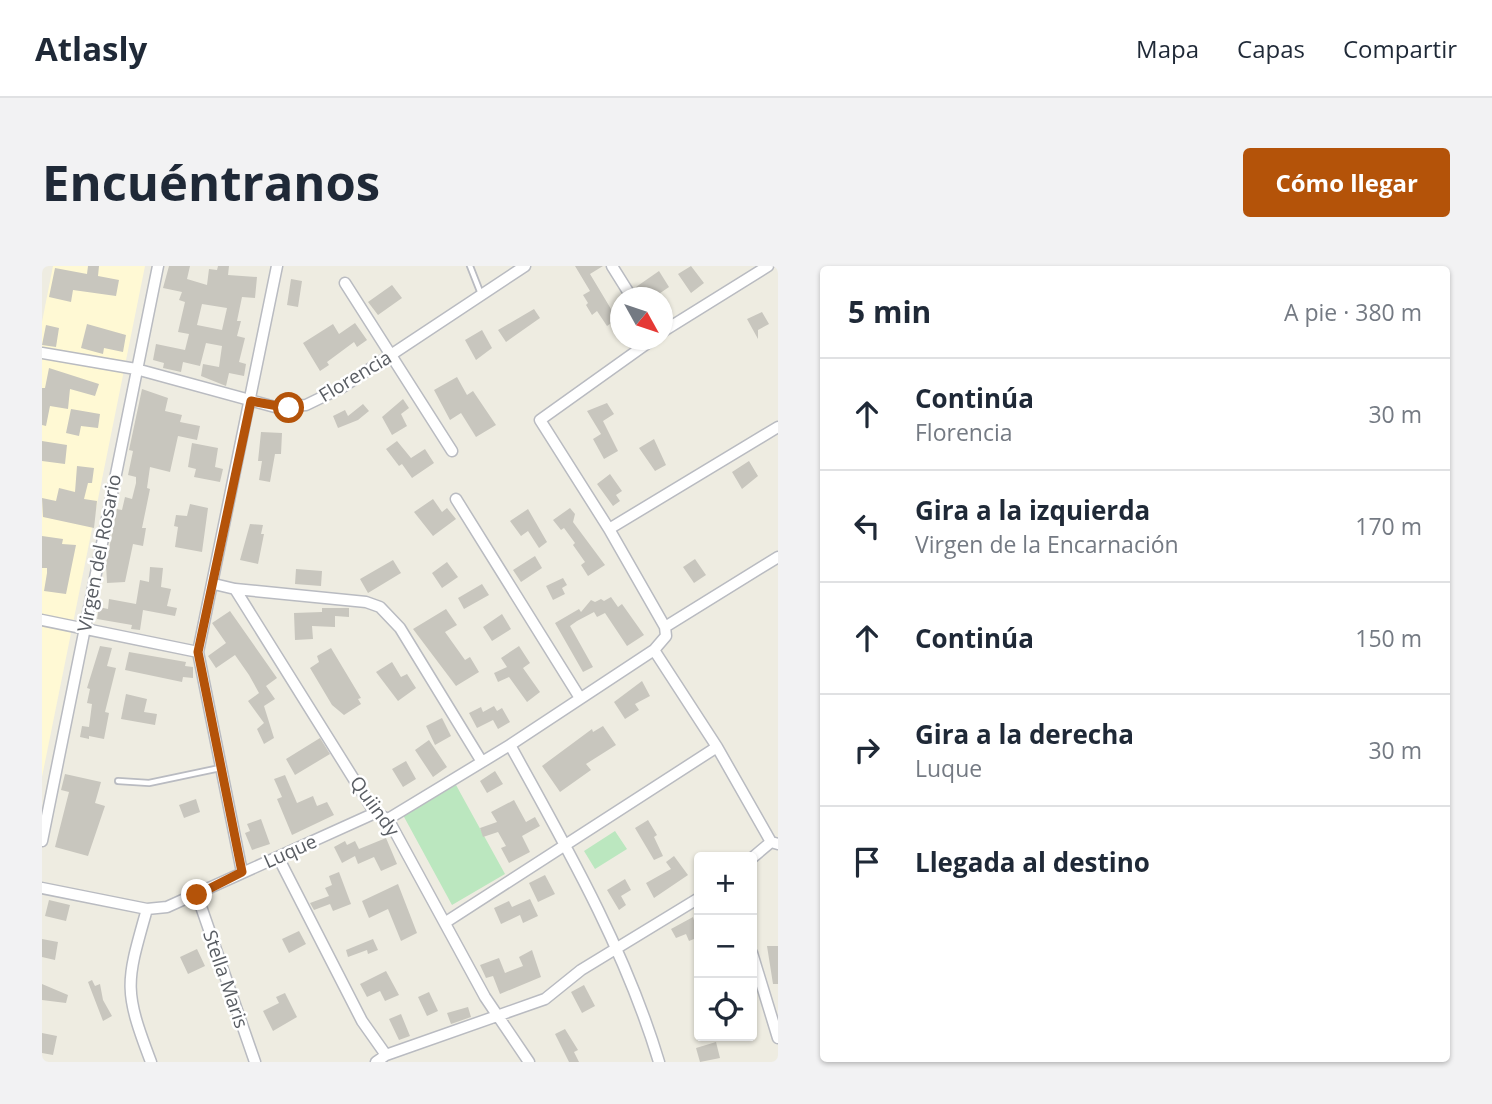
<!DOCTYPE html>
<html lang="es">
<head>
<meta charset="utf-8">
<style>
  :root { --surface:#fff; --page:#f2f2f3; --text:#1f2937; --muted:#747a83; --line:#e0e1e3; --accent:#b45309 }
  body { margin:0; font-family:"Open Sans",sans-serif; background:var(--page); color:var(--text) }
  .controls { position:absolute; right:21px; bottom:21px; display:grid; overflow:hidden; border-radius:7px; box-shadow:0 2px 5px #0004 }
  .controls button { width:63px; height:63px; display:grid; place-items:center; padding:0; border:0; border-bottom:2px solid var(--line); background:var(--surface); color:var(--text); font:35px sans-serif }
  .compass { position:absolute; left:568px; top:21px; width:63px; height:63px; border-radius:50%; background:var(--surface); box-shadow:0 2px 5px #0004; rotate:130deg }
  .stop { position:absolute; width:21px; height:21px; margin:-16px; border:5px solid #b45309; border-radius:50%; background:#fff }
  .stop.end { background:#b45309; border-color:#fff; box-shadow:0 2px 7px #0008 }
  .list { margin:0; padding:0; list-style:none }
  h2 { display:flex; justify-content:space-between; align-items:center; height:91px; margin:0; padding:0 28px; font-size:30px }
  h2 small { font-size:23px; font-weight:400; color:var(--muted) }
  .list li { display:grid; grid-template-columns:46px 1fr auto; gap:21px; align-items:center; box-sizing:border-box; height:112px; padding:0 28px; border-top:2px solid var(--line) }
  .list b { display:block; font-size:26px; white-space:nowrap }
  .list p { margin:0; font-size:23px; white-space:nowrap; color:var(--muted) }
  .list em { font-size:23px; font-style:normal; color:var(--muted) }
  .icon { flex:none; width:38px; height:38px; fill:none; stroke:currentColor; stroke-width:2; stroke-linecap:round; stroke-linejoin:round }
  .map { position:relative; flex:none; width:736px; height:796px; overflow:hidden; border-radius:7px }
  header { display:flex; align-items:center; gap:42px; box-sizing:border-box; height:98px; padding:0 35px; background:var(--surface); border-bottom:2px solid var(--line) }
  header strong { font-size:33px }
  nav { display:flex; gap:38px; margin-inline-start:auto; font-size:24px }
  .intro { display:flex; align-items:center; justify-content:space-between; box-sizing:border-box; height:168px; padding:0 42px }
  h1 { margin:0; font-size:49px }
  .button { padding:18px 32px; border-radius:7px; background:var(--accent); color:#fff; font-size:24px; font-weight:700 }
  main { display:flex; gap:42px; padding:0 42px }
  aside { flex:1; background:var(--surface); border-radius:7px; box-shadow:0 2px 5px #0004 }
  .map>svg:first-child { display:block }
</style>
</head>
<body>
<header>
<strong>Atlasly</strong>
<nav><a>Mapa</a><a>Capas</a><a>Compartir</a></nav>
</header>
<div class="intro"><h1>Encuéntranos</h1><a class="button">Cómo llegar</a></div>
<main>
<div class="map">
<svg width="736" height="796" viewBox="0 0 736 796">
  <rect width="100%" height="100%" fill="#eeece1"/>
  <path fill="#fff9d4" d="M11,0h92l-103,511v-455z"/>
  <path fill="#bbe7bf" d="M414,519l49,89 -53,31 -49,-90z
    M573,565l12,18 -32,20 -11,-18z"/>
  <path fill="#c8c6be" fill-rule="evenodd" d="M46,0h11l-1,10 21,4 -3,16 -43,-6 -2,12 -22,-5 6,-29 32,6z
    M127,0h21l-3,13 20,6 2,-16 8,1 1,-4h11l-1,9 29,2 -2,21 -13,-1 -5,24h4l-4,15 8,2 -6,24 7,2 -2,12 -15,-3 -3,13 -25,-10 2,-12 16,3 3,-21 -16,-3 -6,23 -17,-4 -2,10 -18,-4 1,-5 -11,-3 3,-16 29,6 4,-16 -11,-2 7,-30 -6,-2 3,-8 -19,-4zM160,38l25,4 -5,22 -25,-5z
    M533,0h28l-13,8 27,45 -10,7 -10,-15 -5,4 -6,-10 2,-2 -5,-8 7,-4z
    M649,0l13,17 -13,10 -13,-19z
    M617,5l10,16 -16,11h-10l-7,-11z
    M249,13l11,2 -4,26 -11,-2z
    M350,19l10,13 -24,17 -10,-13z
    M492,43l6,9 -34,24 -8,-12z
    M720,46l7,12 -11,6v9l-11,-20z
    M313,57l12,17 -10,7 -3,-5 -27,20 2,3 -9,6 -17,-28 30,-19 6,10z
    M45,58l39,11 -3,17 -19,-4 -1,6 -22,-6z
    M4,59l13,3 -3,19 -14,-2z
    M440,64l10,18 -16,12 -11,-20z
    M7,102l50,16 -4,12 -25,-7 -2,20 -18,-3 -4,20 -4,-1v-37h3z
    M415,111l10,18 6,-4 23,34 -20,12 -15,-24 -11,7 -16,-30z
    M100,123l26,9 -3,13 17,4 -2,7 20,4 -3,14 -19,-4 -8,36 -20,-5 -3,21 3,1 -8,39h4l-3,18 -10,-2 -8,38 -18,1 -1,-19 11,-55 5,1 3,-13 7,2 4,-16v-6l-8,-2 5,-24 -4,-1z
    M361,133l6,9 -8,6 6,12 -15,9 -10,-18z
    M565,137l7,11 -11,7 15,30 -14,8 -11,-20 8,-5 -14,-23z
    M321,138l6,7 -11,9 -20,8 -5,-12 12,-6 3,6z
    M29,143l29,5 -2,14 -17,-2 -2,10 -13,-3z
    M219,166l21,1 -1,21h-6l-5,28 -11,-2 3,-19h-4z
    M612,173l12,26 -11,6 -16,-23z
    M0,175l25,4 -2,19 -23,-3z
    M355,175l14,17 14,-9 9,14 -22,15 -10,-14 -3,2 -13,-17z
    M150,177l26,5 -3,19 8,2 -3,13 -26,-5 2,-8 -8,-2z
    M707,195l9,15 -16,13 -10,-17z
    M35,200l17,2 -2,15h-4l-4,16 13,2 -3,27 -51,-11 -1,-19 14,3 3,-13 16,4z
    M568,208l12,17 -6,4 4,6 -7,5 -16,-22z
    M391,233l9,13 5,-4 9,11 -23,17 -19,-24z
    M148,238l18,4 -6,44 -27,-5 3,-20 -4,-1 2,-11 11,1z
    M528,242l5,6 -2,8 32,43 -17,11 -7,-11 4,-3 -12,-17 2,-2 -11,-15 -3,2 -8,-10z
    M486,243l19,33 -8,6 -11,-17 -7,5 -11,-15z
    M208,258l13,1 -2,9h3l-6,30 -18,-4z
    M0,270l21,3 -1,5 14,1 -10,49 -22,-3 3,-18v-5h-5z
    M493,290l7,12 -21,14 -8,-12z
    M653,293l11,16 -12,8 -11,-16z
    M351,294l8,13 -33,20 -8,-14z
    M405,296l11,15 -16,11 -10,-15z
    M108,301l13,1 -2,19 10,2 -4,17 10,2 -2,8 -32,-6 -3,20 -9,-1 1,-4 -35,-6 2,-12 9,2 1,-10 27,5 4,-24 9,2z
    M254,303l26,2 -1,15 -26,-2z
    M521,312l4,7 -5,3 3,6 -12,6 -7,-14z
    M440,318l7,11 -25,14 -6,-11z
    M569,331l7,10 4,-3 22,31 -17,11 -22,-33 -8,4 -3,-5 -17,9 -7,5 23,41 -10,5 -28,-49 24,-14 2,3 10,-12 4,2 6,-3 3,2z
    M280,342h27v9l-14,-1v11l-23,-1 1,13 -18,1 -1,-27 28,-1z
    M404,343l11,16 -12,7 20,28 5,-3 9,15 -23,14 -43,-57z
    M188,345l47,67 -11,8 9,13 -11,7 10,32 -10,6 -7,-15 7,-6 -16,-22 11,-8 -10,-18 -14,-20 -19,13 -8,-12 18,-13 -14,-20z
    M460,348l9,15 -19,12 -9,-14z
    M58,380l12,2 -5,18 9,2 -11,44 4,1 -5,26 -15,-3v3l-9,-2 2,-11 7,1 3,-23 -5,-1 3,-14 -3,-1z
    M477,380l11,17 -7,5 17,24 -13,10 -18,-25 -11,5 -4,-9 13,-6 -6,-9z
    M289,382l30,50 -3,1 3,5 -17,11 -12,-10 -22,-37 9,-6 -2,-6z
    M87,386l57,10 -1,4 8,1v11l-10,-1 -1,5 -57,-12z
    M350,396l9,15 6,-3 9,14 -18,13 -22,-29z
    M600,415l8,15 -15,8 4,6 -14,9 -11,-17z
    M84,428l21,5 -3,13 13,2 -2,11 -34,-6z
    M452,440l3,5 5,-3 8,14 -12,7 -5,-9 -16,8 -8,-15 12,-6 2,5z
    M400,452l9,18 -16,9 -9,-19z
    M561,460l13,19 -30,19 5,6 -31,22 -18,-26 50,-37 1,3z
    M278,472l10,16 -35,21 -9,-16z
    M387,474l18,27 -14,10 -18,-27z
    M364,495l10,18 -13,8 -11,-18z
    M453,505l8,13 -16,9 -7,-12z
    M23,508l36,8 -6,21 10,3 -17,50 -33,-9 14,-55 -8,-2z
    M243,509l12,28 16,-7 4,10 10,-4 7,13 -42,20 -15,-36 5,-2 -8,-18z
    M154,533l4,13 -16,6 -5,-13z
    M472,534l12,22 9,-5 5,9 -18,10 8,16 -21,11 -8,-15 5,-2 -8,-14 -15,5 -3,-9 17,-6 -6,-10z
    M219,553l9,25 -18,6 -7,-17 5,-2 -3,-7z
    M606,554l9,15 -3,2 9,19 -9,4 -19,-32z
    M344,572l11,26 -16,7 -7,-14 -16,7 -3,-8 -13,7 -8,-16 11,-6 2,4 8,-4 4,8z
    M632,590l14,19 -34,23 -8,-15 25,-14 -5,-7z
    M297,606l12,32 -18,7 -3,-7 -16,6 -4,-7 19,-7 -4,-8 7,-3 -3,-9z
    M503,609l10,19 -17,8 -9,-19z
    M583,613l6,11 -10,6 5,9 -7,5 -12,-20z
    M356,618l19,49 -16,8 -13,-32 -19,9 -7,-17z
    M488,633l8,17 -15,7 -3,-8 -19,9 -7,-16 15,-7 3,6z
    M7,634l21,5 -4,16 -21,-5z
    M651,651l6,20 -10,4 -3,-7 -10,4 -5,-9z
    M257,665l7,13 -17,9 -7,-14z
    M0,673l16,3 -3,18 -13,-3z
    M331,673l5,11 -10,4 -1,-4 -19,7 -2,-7z
    M725,680h11v38h-5z
    M155,683l8,17 -17,8 -8,-17z
    M490,684l9,27 -41,17 -7,-18 -7,2 -6,-13 19,-7 6,15 18,-7 -4,-9z
    M344,705l13,24 -14,6 -5,-10 -13,6 -7,-13z
    M50,714l3,6 5,-2 3,16 9,16 -9,5 -15,-39z
    M0,718l26,11 -2,8 -24,-3z
    M542,719l11,21 -13,7 -11,-21z
    M387,726l9,19 -11,5 -9,-19z
    M243,727l12,24 -24,14 -10,-20 16,-8 -3,-6z
    M426,741l3,10 -20,7 -4,-11z
    M359,748l9,22 -11,4 -10,-21z
    M523,763l13,21 -4,2 5,10h-10l-14,-28z
    M0,767l15,3 -4,19 -11,-2z
    M674,776l4,16 -20,4 -4,-14z"/>
  <g fill="none" stroke-linecap="round" stroke-linejoin="round">
    <g stroke="#b9bbc1" stroke-width="8">
      <path id="lane" d="M428,0l11,28
        M76,515l31,2 71,-15"/>
    </g>
    <g stroke="#b9bbc1" stroke-width="13">
      <path id="street" d="M570,0l20,32
        M303,17l107,168
        M620,66l106,-66
        M610,74l-112,80 69,109 56,98
        M0,87l94,16 139,38 31,-2 35,-17 184,-122
        M414,233l124,199
        M567,263l169,-102
        M172,318l21,5 131,13 14,5 20,21 82,134
        M193,323l140,224 13,6 97,178 44,65
        M0,354l156,32
        M612,384l63,97 54,95 7,2
        M468,479c57,103 115,204 149,317
        M346,553l122,-74 144,-95 12,-14 -1,-9 113,-70
        M0,575l116,-575
        M236,591l84,164 24,34
        M710,592l19,-16
        M200,606l-44,-220 79,-386
        M0,622l105,21 20,-2 208,-94
        M155,629l58,167
        M105,643c-21,74 -24,80 4,153
        M404,656l271,-175
        M710,687l26,85
        M334,796l10,-7 159,-56 36,-29 118,-72"/>
    </g>
    <use href="#lane" stroke="#fff" stroke-width="4.5"/>
    <use href="#street" stroke="#fff" stroke-width="10"/>
  </g>
  <g fill="none" stroke-linecap="round" stroke-linejoin="round">
    <path stroke="#b45309" stroke-width="9" d="M155,629l45,-23 -44,-220 53,-251 38,7"/>
  </g>
  <g text-anchor="middle" dominant-baseline="central" stroke-width="5" stroke-linejoin="round" paint-order="stroke">
    <g font-size="19" fill="#595d63" stroke="#fff">
      <text transform="translate(313 110) rotate(-31)">Florencia</text>
      <text transform="translate(57 287) rotate(-79)">Virgen del Rosario</text>
      <text transform="translate(333 540) rotate(54)">Quiindy</text>
      <text transform="translate(248 585) rotate(-24)">Luque</text>
      <text transform="translate(184 713) rotate(71)">Stella Maris</text>
    </g>
  </g>
</svg>
<div class="controls">
<button>+</button>
<button>−</button>
<button><svg class="icon" aria-label="locate" viewBox="0 0 24 24"><circle cx="12" cy="12" r="6"/><path d="M12 2v4M12 18v4M2 12h4M18 12h4"/></svg></button>
</div>
<svg class="compass" viewBox="-18 -18 36 36"><path d="M0-13l5 13h-10z" fill="#e53935"/><path d="M0 13l5-13h-10z" fill="#747a83"/></svg>
<div class="stop" style="left:247px;top:142px"></div>
<div class="stop end" style="left:155px;top:629px"></div>
</div>
<aside>
<h2>5 min<small>A pie · 380 m</small></h2>
<ul class="list">
<li><svg class="icon" aria-label="ahead" viewBox="0 0 24 24"><path d="M12 20V5M6 11l6-6 6 6"/></svg><div><b>Continúa</b><p>Florencia</p></div><em>30 m</em></li>
<li><svg class="icon" aria-label="left" viewBox="0 0 24 24"><path d="M17 20v-9H6M10 6l-5 5 5 5"/></svg><div><b>Gira a la izquierda</b><p>Virgen de la Encarnación</p></div><em>170 m</em></li>
<li><svg class="icon" aria-label="ahead" viewBox="0 0 24 24"><path d="M12 20V5M6 11l6-6 6 6"/></svg><div><b>Continúa</b></div><em>150 m</em></li>
<li><svg class="icon" aria-label="right" viewBox="0 0 24 24"><path d="M7 20v-9h11M14 6l5 5-5 5"/></svg><div><b>Gira a la derecha</b><p>Luque</p></div><em>30 m</em></li>
<li><svg class="icon" aria-label="arrive" viewBox="0 0 24 24"><path d="M6 21V4h12l-3 4 3 4H6"/></svg><div><b>Llegada al destino</b></div></li>
</ul>
</aside>
</main>
</body>
</html>
